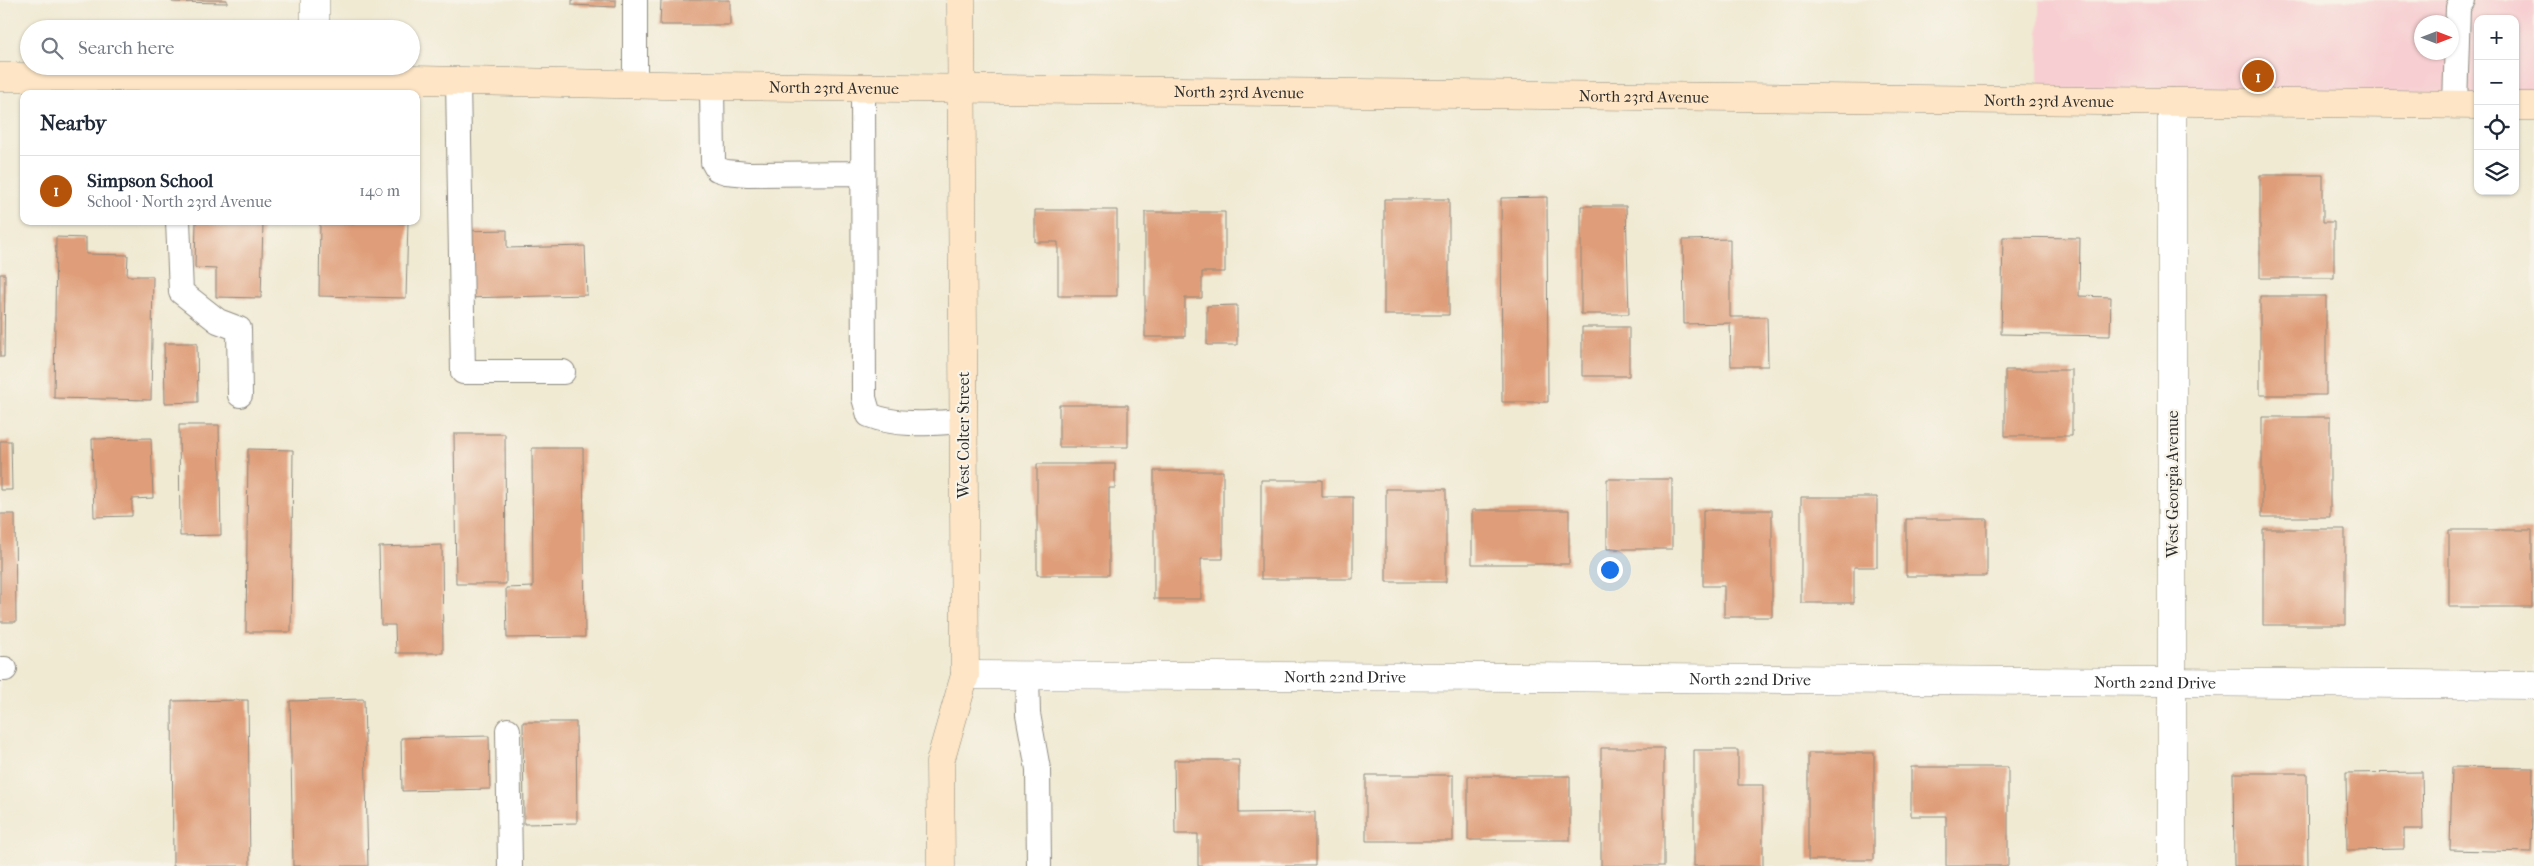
<!DOCTYPE html>
<html lang="en">
<head>
<meta charset="utf-8">
<style>
  :root { --surface:#fff; --page:#f6f6f7; --text:#1f2937; --muted:#747a83; --line:#e0e1e3; --accent:#b45309 }
  body { margin:0; font-family:"IM FELL French Canon",serif; background:var(--page); color:var(--text) }
  .controls { position:absolute; right:15px; top:15px; display:grid; overflow:hidden; border-radius:10px; box-shadow:0 1px 4px #0004 }
  .controls button { width:45px; height:45px; display:grid; place-items:center; padding:0; border:0; border-bottom:1px solid var(--line); background:var(--surface); color:var(--text); font:25px sans-serif }
  .compass { position:absolute; left:2414px; top:15px; width:45px; height:45px; border-radius:50%; background:var(--surface); box-shadow:0 1px 4px #0004; rotate:90deg }
  .you { position:absolute; left:1609px; top:569px; width:18px; height:18px; margin:-12px; border:4px solid #fff; border-radius:50%; background:#1a73e8; box-shadow:0 0 0 8px #1a73e833 }
  .badge { display:grid; place-items:center; width:32px; height:32px; border-radius:50%; background:var(--accent); color:#fff; font-size:16px; font-weight:700 }
  .pin { position:absolute; translate:-50% -50%; border:2px solid #fff; box-shadow:0 1px 5px #0006 }
  .list { margin:0; padding:0; list-style:none }
  h2 { display:flex; justify-content:space-between; align-items:center; height:65px; margin:0; padding:0 20px; font-size:21px }
  h2 small { font-size:16px; font-weight:400; color:var(--muted) }
  .list li { display:grid; grid-template-columns:32px 1fr auto; gap:15px; align-items:center; box-sizing:border-box; height:70px; padding:0 20px; border-top:1px solid var(--line) }
  .list b { display:block; font-size:19px; white-space:nowrap }
  .list p { margin:0; font-size:16px; white-space:nowrap; color:var(--muted) }
  .list em { font-size:16px; font-style:normal; color:var(--muted) }
  .icon { flex:none; width:28px; height:28px; fill:none; stroke:currentColor; stroke-width:2; stroke-linecap:round; stroke-linejoin:round }
  .map { position:relative; flex:none; width:2534px; height:866px; overflow:hidden }
  .search { position:absolute; background:var(--surface); box-shadow:0 1px 4px #0004; left:20px; top:20px; width:400px; height:55px; display:flex; align-items:center; gap:12px; box-sizing:border-box; padding:0 18px; border-radius:28px; color:var(--muted); font-size:19px }
  .panel { position:absolute; background:var(--surface); box-shadow:0 1px 4px #0004; left:20px; top:90px; width:400px; height:135px; border-radius:10px }
  .map>svg:first-child { display:block }
</style>
</head>
<body>
<div class="map">
<svg width="2534" height="866" viewBox="0 0 2534 866">
  <rect width="100%" height="100%" fill="#f7f3e8"/>
  <filter id="ink" filterUnits="userSpaceOnUse"><feTurbulence type="fractalNoise" baseFrequency=".02" numOctaves="2"/><feDisplacementMap in="SourceGraphic" scale="10" xChannelSelector="R" yChannelSelector="G"/><feConvolveMatrix kernelMatrix="1 2 1 2 8 2 1 2 1" color-interpolation-filters="sRGB"/></filter>
  <filter id="wash" filterUnits="userSpaceOnUse"><feTurbulence type="fractalNoise" baseFrequency=".0096" numOctaves="4" result="noise"/><feDisplacementMap in="SourceGraphic" scale="20" xChannelSelector="R" yChannelSelector="G"/><feGaussianBlur stdDeviation="1.12" result="paint"/><feColorMatrix in="noise" values="0 0 0 0 0 0 0 0 0 0 0 0 0 0 0 0 0 1.4 0 .05"/><feComposite in="paint" operator="in"/></filter>
  <g filter="url(#wash)">
    <rect width="100%" height="100%" fill="#f0ead3"/>
    <path fill="#f7cfd2" fill-rule="evenodd" d="M2039,0h495v105h-19v-86h-37v86l-439,-5zM2422,22h30v30h-30z"/>
    <g id="blocks">
      <path fill="#df9e79" d="M172,0h55v3l-55,-1z
        M572,0h44v7l-44,-2z
        M661,0h69v25h-70z
        M2260,175h63v47h11v56h-74z
        M1547,197l1,205h-46l-1,-204z
        M1384,199h65v116h-65z
        M1581,206h45l3,108h-48z
        M1035,210h82v86h-59v-54h-23z
        M1145,212h80v60h-23v26h-17v39h-40z
        M196,221l67,1 -2,76 -45,-1v-28l-21,-1z
        M320,221h88l-2,77 -87,-2z
        M507,230v18l78,-2 2,49 -124,3 -2,-67z
        M56,237l30,1v16l42,1 -1,21h26l-2,124 -97,-2z
        M2003,237l77,1 -1,58 32,1 -1,39 -109,-2z
        M1730,239v78h37l1,49h-37l-1,-43 -46,1 -1,-84z
        M0,274h5l-1,83h-4z
        M2260,296h66v99h-66z
        M1237,305v40h-30v-39z
        M1582,327h47v49h-47z
        M164,343h33l1,59 -33,1z
        M2005,370h67v66h-67z
        M1059,405h69v42h-69z
        M2262,417h68v100h-68z
        M179,425h40l2,110 -41,1z
        M454,434h51l1,150h-50z
        M151,438l2,60 -21,1v17l-38,1 -2,-78z
        M0,441h11l1,49h-12z
        M532,448h51l2,189 -78,1 -1,-50 27,-1z
        M248,449l45,1 -2,182h-45z
        M1037,464h78v24h-6v87h-72z
        M1154,471h69v88h-22v40h-47z
        M1607,479h65v70h-65z
        M1261,480h61v17h31v82h-92z
        M1386,489h60v93h-60z
        M1801,497h76v70h-23v36h-53z
        M1472,510h97v54h-97z
        M1703,510h69v107h-48v-31h-21z
        M0,514h15l1,108h-16z
        M1906,519h81v57h-81z
        M2263,529h82v96h-82z
        M2449,530h83v77h-83z
        M442,545l1,108h-47l-1,-28h-14l-2,-78z
        M364,699l4,167h-75l-3,-165z
        M248,700l2,166h-77l-1,-165z
        M523,722h53l1,101 -53,1z
        M489,736l1,53 -88,2 -1,-53z
        M1601,748h63v118h-63z
        M1694,750h44v35h25v81h-69z
        M1808,753h66v107h-66z
        M1174,760h65v53l76,-1v54h-117v-32h-23z
        M1911,767h97v99h-62v-50h-35z
        M2452,767l81,1 -2,84 -81,-2z
        M2422,772l1,57h-19v20l-57,1 -1,-77z
        M2233,773h74l1,93h-74z
        M1366,775h87v66h-87z
        M1468,776h102v64h-102z"/>
    </g>
  </g>
  <g filter="url(#ink)">
    <use href="#blocks" fill-opacity="0" stroke="#8e8a7f" stroke-width="1"/>
    <g fill="none" stroke-linecap="round" stroke-linejoin="round">
      <g stroke="#8e8a7f" stroke-width="26">
        <path id="lane" d="M635,0v85
          M458,81l5,291h100
          M712,86l1,76 4,7 9,3 22,2 114,-1
          M863,87l1,311 5,17c30,12 62,8 94,6
          M2455,105l3,-98 5,-7
          M178,221l3,71 37,29 21,8 1,66
          M0,669h5
          M1027,675l1,39 10,55 1,97
          M508,730l2,136"/>
      </g>
      <g stroke="#8e8a7f" stroke-width="29">
        <g id="street">
          <path d="M315,0v29"/>
          <path id="s1" d="M965,675l555,2 1014,8"/>
          <path d="M2172,866v-764"/>
        </g>
      </g>
      <g stroke="#8e8a7f" stroke-width="29">
        <g id="secondary">
          <path id="s2" d="M0,77l315,1 397,8 1766,19"/>
          <path d="M2515,106h19"/>
          <path d="M941,866l-1,-104 25,-87 -4,-675"/>
        </g>
      </g>
      <use href="#lane" stroke="#fff" stroke-width="24"/>
      <use href="#street" stroke="#fff" stroke-width="28"/>
      <use href="#secondary" stroke="#fde5c5" stroke-width="28"/>
    </g>
  </g>
  <g text-anchor="middle" dominant-baseline="central" stroke-width="4.5" stroke-linejoin="round" paint-order="stroke">
    <g font-size="16" fill="#2b2b2b" stroke="#f7f3e8">
      <text stroke="none"><textPath href="#s2" startOffset="834">North 23rd Avenue</textPath></text>
      <text stroke="none"><textPath href="#s2" startOffset="1239">North 23rd Avenue</textPath></text>
      <text stroke="none"><textPath href="#s2" startOffset="1644">North 23rd Avenue</textPath></text>
      <text stroke="none"><textPath href="#s2" startOffset="2049">North 23rd Avenue</textPath></text>
      <text transform="translate(963 435) rotate(-90)">West Colter Street</text>
      <text transform="translate(2172 484) rotate(-90)">West Georgia Avenue</text>
      <text stroke="none"><textPath href="#s1" startOffset="380">North 22nd Drive</textPath></text>
      <text stroke="none"><textPath href="#s1" startOffset="785">North 22nd Drive</textPath></text>
      <text stroke="none"><textPath href="#s1" startOffset="1190">North 22nd Drive</textPath></text>
    </g>
  </g>
</svg>
<div class="controls">
<button>+</button>
<button>−</button>
<button><svg class="icon" aria-label="locate" viewBox="0 0 24 24"><circle cx="12" cy="12" r="6"/><path d="M12 2v4M12 18v4M2 12h4M18 12h4"/></svg></button>
<button><svg class="icon" aria-label="layers" viewBox="0 0 24 24"><path d="M12 4l9 5-9 5-9-5zM3 14l9 5 9-5"/></svg></button>
</div>
<svg class="compass" viewBox="-18 -18 36 36"><path d="M0-13l5 13h-10z" fill="#e53935"/><path d="M0 13l5-13h-10z" fill="#747a83"/></svg>
<div class="you"></div>
<div class="pin badge" style="left:2258px;top:76px">1</div>
<div class="search"><svg class="icon" aria-label="search" viewBox="0 0 24 24"><circle cx="10" cy="10" r="6"/><path d="M15 15l6 6"/></svg>Search here</div>
<section class="panel">
<h2>Nearby<small></small></h2>
<ul class="list">
<li><span class="badge">1</span><div><b>Simpson School</b><p>School · North 23rd Avenue</p></div><em>140 m</em></li>
</ul>
</section>
</div>
</body>
</html>
